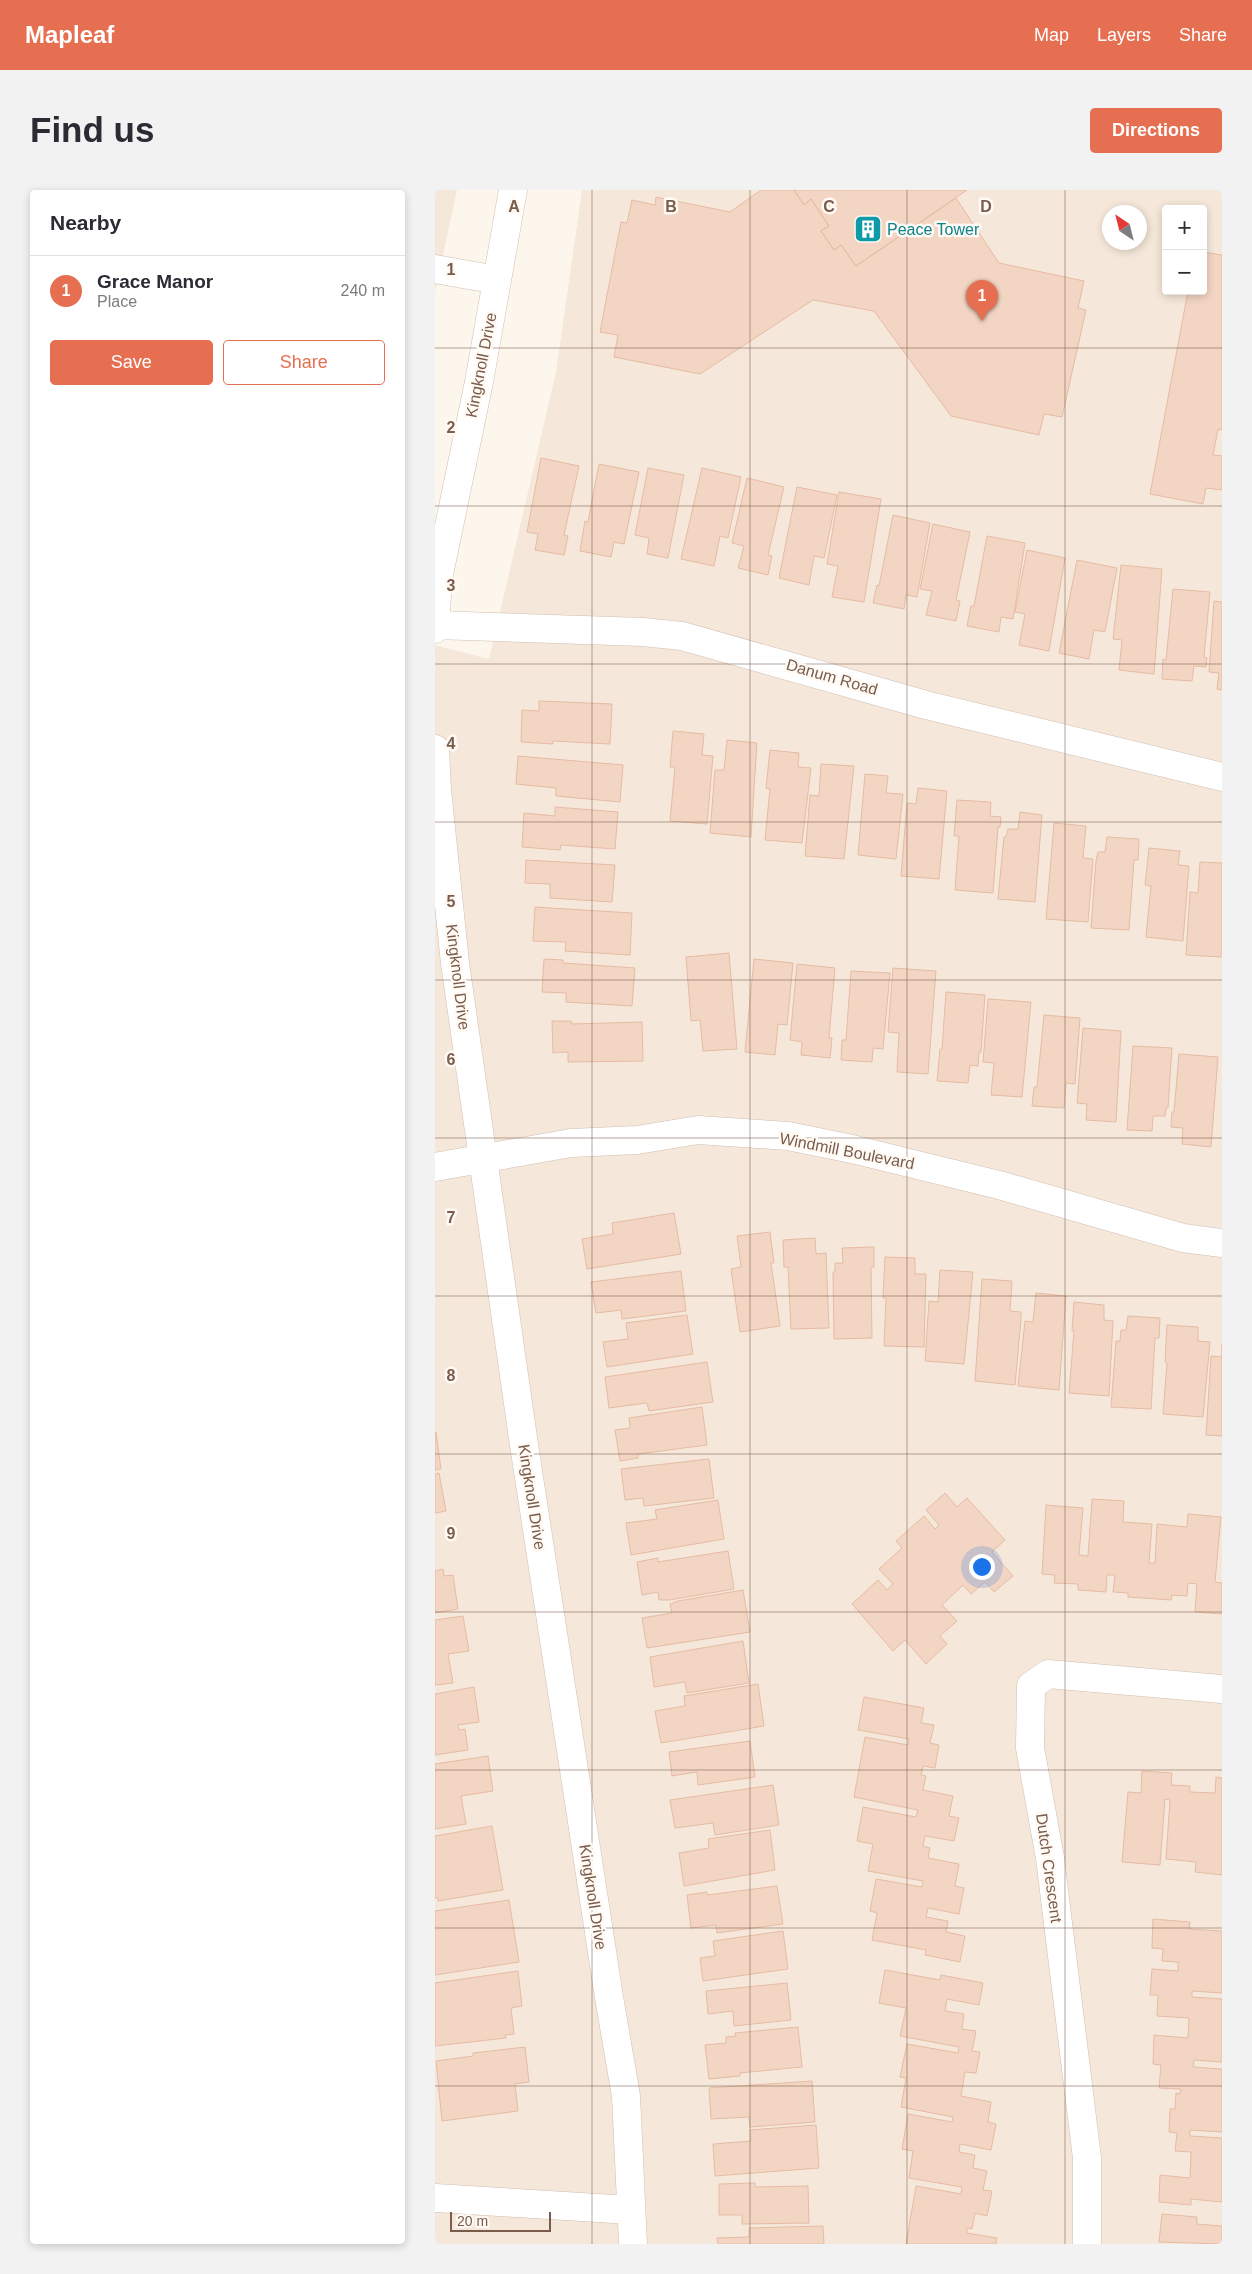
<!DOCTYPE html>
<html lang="en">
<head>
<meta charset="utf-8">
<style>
  :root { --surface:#fff; --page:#f2f2f3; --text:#2b2b33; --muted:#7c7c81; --line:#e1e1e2; --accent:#e76f51 }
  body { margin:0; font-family:Arial,sans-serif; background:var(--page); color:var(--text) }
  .controls { position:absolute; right:15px; top:15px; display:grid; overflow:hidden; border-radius:5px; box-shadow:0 2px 8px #0003 }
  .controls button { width:45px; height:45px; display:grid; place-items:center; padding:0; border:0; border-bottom:1px solid var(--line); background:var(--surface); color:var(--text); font:25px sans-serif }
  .compass { position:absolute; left:667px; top:15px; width:45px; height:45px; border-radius:50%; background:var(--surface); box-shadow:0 2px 8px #0003; rotate:325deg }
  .scale { position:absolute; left:15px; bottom:12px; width:101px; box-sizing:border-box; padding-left:5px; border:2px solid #7a5c4d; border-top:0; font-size:14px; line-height:18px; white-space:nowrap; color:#7a5c4d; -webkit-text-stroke:4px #fffaf3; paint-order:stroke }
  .you { position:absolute; left:546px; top:1376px; width:18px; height:18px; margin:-12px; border:4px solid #fff; border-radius:50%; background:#1a73e8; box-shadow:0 0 0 8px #1a73e833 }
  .badge { display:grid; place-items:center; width:32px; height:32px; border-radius:50%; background:var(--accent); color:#fff; font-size:16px; font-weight:700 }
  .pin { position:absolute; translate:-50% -41px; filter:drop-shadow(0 1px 2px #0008) }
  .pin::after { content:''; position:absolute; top:26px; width:18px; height:15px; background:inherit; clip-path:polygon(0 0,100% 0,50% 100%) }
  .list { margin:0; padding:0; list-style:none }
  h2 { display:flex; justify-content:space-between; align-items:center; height:65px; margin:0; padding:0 20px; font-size:21px }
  h2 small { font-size:16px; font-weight:400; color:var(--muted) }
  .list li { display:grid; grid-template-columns:32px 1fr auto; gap:15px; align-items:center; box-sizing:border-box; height:70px; padding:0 20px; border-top:1px solid var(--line) }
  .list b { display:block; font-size:19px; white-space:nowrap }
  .list p { margin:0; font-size:16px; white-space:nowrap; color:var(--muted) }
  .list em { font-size:16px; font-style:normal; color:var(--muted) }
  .actions { display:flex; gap:10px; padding:15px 20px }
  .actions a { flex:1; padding:11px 0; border:1px solid var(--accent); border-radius:5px; text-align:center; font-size:18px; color:var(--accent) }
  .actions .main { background:var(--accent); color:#fff }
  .map { position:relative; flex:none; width:787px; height:2054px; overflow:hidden; border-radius:5px }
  header { display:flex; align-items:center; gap:30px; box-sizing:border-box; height:70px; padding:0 25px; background:var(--accent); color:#fff }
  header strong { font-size:24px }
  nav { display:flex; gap:28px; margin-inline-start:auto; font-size:18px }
  .intro { display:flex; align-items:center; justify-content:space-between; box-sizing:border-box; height:120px; padding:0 30px }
  h1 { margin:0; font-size:35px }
  .button { padding:12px 22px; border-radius:5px; background:var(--accent); color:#fff; font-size:18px; font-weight:700 }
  main { display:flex; gap:30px; padding:0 30px }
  aside { flex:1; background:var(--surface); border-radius:5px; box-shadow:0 2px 8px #0003 }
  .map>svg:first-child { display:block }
</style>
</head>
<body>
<header>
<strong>Mapleaf</strong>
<nav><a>Map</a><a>Layers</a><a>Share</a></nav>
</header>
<div class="intro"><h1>Find us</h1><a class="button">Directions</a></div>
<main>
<aside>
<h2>Nearby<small></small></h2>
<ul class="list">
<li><span class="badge">1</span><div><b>Grace Manor</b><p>Place</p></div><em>240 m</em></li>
</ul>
<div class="actions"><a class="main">Save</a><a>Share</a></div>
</aside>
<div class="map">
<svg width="787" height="2054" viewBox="0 0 787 2054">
  <rect width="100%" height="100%" fill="#fdf6ec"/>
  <path fill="#f5e8da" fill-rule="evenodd" d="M0,0h22l-22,102z
    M147,0h640v2054h-787v-1599l54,14 67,-287zM731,19h37v82h-37zM674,22h30v30h-30z"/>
  <path fill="#f3d5c3" stroke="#e6bba3" d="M326,0h33l10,15 7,-6 18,27 -8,5 13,19 7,-5 15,21 100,-68 43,65 85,18 -6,27 8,2 -24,107 -18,-3 -5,21 -88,-19 -77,-105 -61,-11 -113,74 -86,-17 4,-22 -18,-3 21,-110 6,1 5,-23 23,5 1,-8 74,15z
    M359,0h173l-111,76 -15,-21 -7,5 -13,-19 8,-5 -18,-27 -7,6z
    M768,62l19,3v175l-4,-1 -5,26 9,1v34l-16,-2 -3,16 -53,-10 38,-203h15z
    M106,268l38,8 -15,69 4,1 -4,19 -29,-5 3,-16 -11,-2z
    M164,274l40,8 -15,72 -10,-2 -3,15 -31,-6 5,-30 3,1z
    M213,278l36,7 -16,83 -21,-4 2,-16 -14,-3z
    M267,278l39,9 -13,61 -8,-2 -6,30 -33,-7z
    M312,288l37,9 -16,68 4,1 -4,19 -30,-7 6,-22 -12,-3z
    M362,297l40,8 -13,63 -10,-2 -5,29 -30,-7z
    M404,302l42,7 -17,103 -32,-5 6,-31 -11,-2z
    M458,325l37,8 -13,74 -11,-2 -2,14 -31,-6 4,-18 2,1z
    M498,334l37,8 -14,68 4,1 -4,20 -30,-6 6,-24 -12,-2z
    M552,346l38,7 -12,76 -12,-2 -2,15 -32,-6 4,-20h3z
    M592,360l38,8 -16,93 -30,-6 6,-31 -10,-2z
    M642,370l40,8 -12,64 -11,-2 -5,29 -30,-6z
    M686,375l41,4 -8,105 -35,-4 3,-30 -9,-1z
    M738,399l37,3 -6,65 3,1 -1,9 -12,-1 -2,15 -30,-2 1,-20 3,1z
    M779,411l8,1v88l-5,-1 2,-16 -10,-1z
    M104,511l73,3 -2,40 -57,-3v3l-32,-2 1,-32 17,1z
    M238,541l31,3 -2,21 11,1 -6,68 -37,-3 5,-54h-5z
    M292,550l30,3 -6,94 -41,-4 5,-63h9z
    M335,560l29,3 -1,14 13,1 -9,75 -37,-3 5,-51 -4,-1z
    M83,566l105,9 -3,37 -64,-6v-8l-40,-4z
    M386,574l33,2 -10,93 -39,-3 5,-61 9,1z
    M430,584l23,2 -2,17 17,1 -7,65 -38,-4z
    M483,598l29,3 -8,88 -38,-3 6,-73 9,1z
    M522,610l34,2 -1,14 11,1 -1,10h-2l-5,66 -38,-3 4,-54h-5z
    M120,617l63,5 -3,37 -54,-4 -1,5 -38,-3 2,-34 31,3z
    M585,622l22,3 -7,87 -37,-3 6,-62h2l2,-8h10z
    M619,633l32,3 -3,32 10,1 -5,63 -42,-3z
    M672,647l32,2 -1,21h-4l-5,70 -38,-2 5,-67 2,-9h7z
    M714,658l31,3 -2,14 11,1 -6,75 -37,-4 5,-51 -6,-1z
    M91,670l89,5 -3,37 -62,-4v-14l-25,-1z
    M765,672l22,1v94l-36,-2 4,-63 8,1z
    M100,717l97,6 -2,42 -65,-4 1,-9 -33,-1z
    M294,763l8,96 -34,2 -3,-31 -9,1 -5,-64z
    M109,769l19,1v3l72,5 -3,38 -66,-4v-9l-24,-1z
    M319,769l39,4 -6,62 -9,-1 -3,31 -30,-3z
    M362,774l38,4 -6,70h3l-2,20 -29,-3 1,-13 -12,-2z
    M458,778l43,3 -8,103 -31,-2 2,-39 -11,-1z
    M416,781l39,2 -7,76 -10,-1 -1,14 -31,-2 1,-20h4z
    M511,802l39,3 -4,57h-2l-1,14 -8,-1 -2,18 -31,-2 3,-32h2z
    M553,809l43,3 -9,95 -31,-2 3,-32 -11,-1z
    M609,825l36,3 -5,66 -9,-1 -2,25 -32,-2 2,-19h3z
    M117,831h19l1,3 70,-2 1,39 -75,1v-10l-15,1z
    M648,838l38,3 -5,91 -30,-2 1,-16 -10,-1z
    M698,856l39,2 -4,60h-2l-1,8h-12l-1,15 -25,-1z
    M744,864l39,3 -7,90 -29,-3 1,-16 -12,-1 1,-15h2z
    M239,1023l7,41 -94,15 -5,-30 31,-5 -1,-11z
    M335,1042l4,31h-3l9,63 -40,6 -9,-63 10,-2 -4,-31z
    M380,1048l1,16 10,-1 3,75 -38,1 -3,-62h-4l-1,-27z
    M439,1057v20h-3l1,71 -38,1 -1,-67h2v-9h8l-1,-15z
    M450,1067l30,1v16h11l-2,73 -40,-1 2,-48h-3z
    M505,1080l33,2 -9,92 -39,-3 4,-60 9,1z
    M246,1081l5,40 -64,8 -1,-9 -25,3 -5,-31z
    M547,1089l30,2 -2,30 11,1v8l-6,65 -40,-4z
    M601,1103l30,3 -7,94 -41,-4 7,-65 8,1z
    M639,1112l30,3v15l9,1 -4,75 -40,-3 5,-62h-2z
    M252,1125l6,39 -86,13 -4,-25 25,-3 -2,-16z
    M693,1126l32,2 -1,20h-4l-4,71 -40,-2 5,-66h4l1,-11h5z
    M732,1135l31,2v14l12,1 -7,75 -40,-3 4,-51 -2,-1z
    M787,1154v92l-16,-1 5,-79 11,1z
    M272,1172l6,40 -64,9 -2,-8 -38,5 -4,-31z
    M267,1217l5,38 -69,9v4l-18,3 -5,-31 15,-2 -1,-10z
    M1,1242l5,37 -6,1v-38z
    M274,1269l5,39 -70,8 -1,-8 -18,2 -4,-31z
    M4,1283l7,38 -11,2v-39z
    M510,1303l12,14 10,-9 38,42 -13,12 21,24 -19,16 -9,-10 -14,12 -8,-9 -21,20 15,16 -17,15 7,8 -21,20 -21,-24 -12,11 -41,-47 26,-24 9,10 6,-6 -14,-15 23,-21 -6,-7 28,-25 11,13 4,-4 -13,-15z
    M657,1309l32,2 -1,21 29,2 -3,39h6l2,-39 30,3 1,-13 33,3 -6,65 7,1v31l-27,-2 2,-28 -9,-1 -1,13 -15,-1 -1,5 -43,-3v-4l-15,-1 2,-17h-8l-1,17 -28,-2v-6l-24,-1 1,-8 -13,-1 4,-69 37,3 -4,47 9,1z
    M283,1310l6,39 -93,16 -5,-32 31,-4 -2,-9z
    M293,1361l6,38 -65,11h-10l-1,-8 -16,3 -5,-33 21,-4v4z
    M8,1379l1,7 9,-1 5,34 -23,4v-42z
    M308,1400l7,42 -103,16 -5,-30 30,-5 -2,-9 8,-3z
    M28,1426l6,35 -21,3 5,29 -18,2v-65z
    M308,1451l6,42 -62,10 -2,-11 -31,5 -4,-30z
    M323,1494l6,42 -103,17 -6,-32 30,-5 -1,-10z
    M39,1497l5,35 -21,3 1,5 6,-1 3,21 -33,5v-61z
    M429,1507l60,11 -3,15 13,2 -4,18 9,2 -4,23 -12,-2 -2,9 5,1 -3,14 30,6 -4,20 10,2 -5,23 -29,-5 -2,10 7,2 -2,10 31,6 -4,22 9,2 -5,26 -31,-6 -2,9 22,4 -2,11 19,4 -5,26 -35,-7 1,-5 -54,-10 5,-27 -7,-2 6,-32 46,8 1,-6 -55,-10 5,-27 -16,-3 6,-34 53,10 2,-7 -64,-13 11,-60 43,8 1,-6 -51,-9z
    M315,1551l5,36 -57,8 -1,-13 -25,4 -3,-24z
    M53,1566l5,35 -32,5 5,28 -31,5v-65z
    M707,1581l30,2 -1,12 19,1v6l25,1 1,-16 6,1v97l-27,-3 1,-10 -30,-3 4,-59 -5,-1 -5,66 -38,-3 6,-70 13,1z
    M338,1595l6,40 -64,10 -2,-12 -38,5 -5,-28z
    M57,1636l11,64 -65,11v-3h-3v-62z
    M335,1640l5,40 -91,16 -5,-33 30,-5 -1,-9z
    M342,1696l6,38 -66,9 -1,-8 -25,3 -4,-33 20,-3v3z
    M74,1710l10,62 -84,13v-64z
    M718,1729l37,3 -1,7 33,2v62l-30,-2v6l30,2v63l-28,-2 -1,7 29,2v63l-32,-2v6l32,2v64l-31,-3v6l-32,-3 1,-27 30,3 1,-26 -16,-1 2,-18 -8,-1 1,-23h5l1,-16 4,1 1,-5 -22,-1 2,-23 -8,-1 1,-29 34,3 1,-20 -32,-2 1,-21h-8l2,-26 26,2v-9l-16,-1 1,-12 -11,-1z
    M348,1741l5,38 -85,12 -3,-23 15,-2 -2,-15z
    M450,1780l55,10 1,-5 42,8 -4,22 -32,-6 -2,12 19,3 -2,15 14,2 -4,20 8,1 -4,21 -11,-1 -4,24 30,6 -3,20 8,2 -5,26 -31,-6 -1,8 16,3 -2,13 14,3 -4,19 9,1 -5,25 -12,-3 -3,16 -5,-1v5l30,5 -1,6h-90l10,-58 45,8 1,-7 -53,-9 4,-27 -11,-2 6,-35 44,8 1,-5 -52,-10 5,-29 -6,-1 7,-33 51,9 1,-6 -59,-11 6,-28 -27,-5z
    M83,1781l4,35 -11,2 3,26 -9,1 1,3 -71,8v-63z
    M352,1793l4,37 -57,6 -1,-15 -25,3 -2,-23z
    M363,1837l4,40 -62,6v3l-31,3 -4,-34 21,-2v-6l10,-1 -1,-3z
    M90,1857l4,35 -14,2 3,27 -76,10 -6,-60 37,-5v-3z
    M377,1891l3,41 -65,5 -1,-10 -38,2 -2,-31z
    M381,1935l3,43 -104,8 -2,-32 38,-3 -1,-11z
    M320,1993v4l53,-1 1,37 -67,1v-9h-23v-31z
    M727,2024l35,3v7l25,2v18l-63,-2z
    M388,2036l1,18h-106l-1,-6 32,-1v-9z"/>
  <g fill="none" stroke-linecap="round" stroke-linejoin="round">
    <g stroke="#d1beb0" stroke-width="29">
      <path id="minor" d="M0,79l62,11
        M0,435l208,7 39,4 244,69 296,72
        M0,439l3,-50 41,-197 34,-192
        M0,559l2,41 18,173 69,482 85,552 17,99 7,148
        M0,977l136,-24 66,-3 61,-10 90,6 64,13 147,36 184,53 39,5
        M0,2008l195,12
        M652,2054v-86l-37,-300 -20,-110 1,-62 17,-12 174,15"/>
    </g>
    <use href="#minor" stroke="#fff" stroke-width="28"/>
  </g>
  <path fill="none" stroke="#7a5c4d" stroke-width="1" stroke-opacity="0.55" d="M157,0v2054M315,0v2054M472,0v2054M630,0v2054M0,158h787M0,316h787M0,474h787M0,632h787M0,790h787M0,948h787M0,1106h787M0,1264h787M0,1422h787M0,1580h787M0,1738h787M0,1896h787"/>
  <defs>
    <g id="building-square" transform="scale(1.4375)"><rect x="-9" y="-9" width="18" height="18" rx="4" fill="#0f9aa8" stroke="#fffaf3"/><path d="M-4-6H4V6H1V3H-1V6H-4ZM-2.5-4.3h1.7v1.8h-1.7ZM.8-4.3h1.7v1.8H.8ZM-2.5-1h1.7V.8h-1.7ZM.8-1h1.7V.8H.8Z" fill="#fff"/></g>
  </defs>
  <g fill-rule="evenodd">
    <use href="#building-square" x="433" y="39"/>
  </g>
  <g text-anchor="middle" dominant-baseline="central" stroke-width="5" stroke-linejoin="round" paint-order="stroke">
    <g font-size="16" fill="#0d838f" stroke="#fffaf3" text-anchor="start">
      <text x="452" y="39">Peace Tower</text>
    </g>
    <g font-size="16" fill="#7a5c4d" stroke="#fffaf3">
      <text transform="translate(46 175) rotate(-79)">Kingknoll Drive</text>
      <text transform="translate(397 487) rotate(16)">Danum Road</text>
      <text transform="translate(23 787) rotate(83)">Kingknoll Drive</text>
      <text transform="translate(412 961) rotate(11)">Windmill Boulevard</text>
      <text transform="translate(97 1307) rotate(81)">Kingknoll Drive</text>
      <text transform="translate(614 1678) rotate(82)">Dutch Crescent</text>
      <text transform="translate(158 1707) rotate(81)">Kingknoll Drive</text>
    </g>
  </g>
  <g font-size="16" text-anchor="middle" font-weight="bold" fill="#7a5c4d" stroke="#fffaf3" stroke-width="5" stroke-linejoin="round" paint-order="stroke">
    <text x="79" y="22">A</text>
    <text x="236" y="22">B</text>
    <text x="394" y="22">C</text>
    <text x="551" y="22">D</text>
    <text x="16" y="85">1</text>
    <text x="16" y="243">2</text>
    <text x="16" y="401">3</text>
    <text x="16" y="559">4</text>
    <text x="16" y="717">5</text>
    <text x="16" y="875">6</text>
    <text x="16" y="1033">7</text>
    <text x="16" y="1191">8</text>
    <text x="16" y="1349">9</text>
  </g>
</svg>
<div class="controls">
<button>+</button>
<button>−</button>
</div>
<svg class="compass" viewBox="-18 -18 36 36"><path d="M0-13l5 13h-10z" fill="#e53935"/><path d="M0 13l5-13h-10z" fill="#7c7c81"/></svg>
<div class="scale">20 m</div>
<div class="you"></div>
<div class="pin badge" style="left:547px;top:131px">1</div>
</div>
</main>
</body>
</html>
